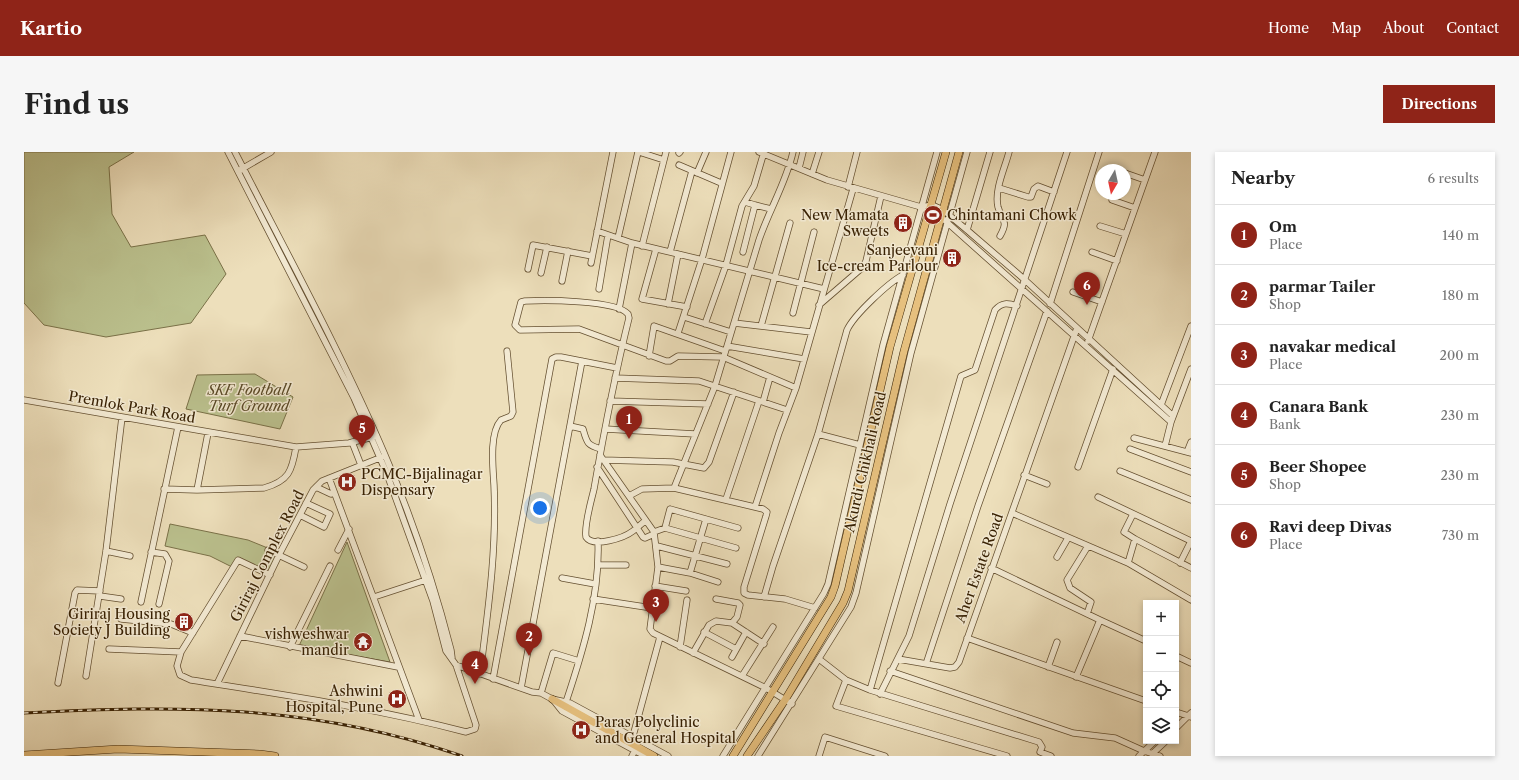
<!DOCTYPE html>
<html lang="en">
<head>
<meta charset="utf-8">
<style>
  :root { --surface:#fff; --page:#f6f6f6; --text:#222; --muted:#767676; --line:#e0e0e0; --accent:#8f2418 }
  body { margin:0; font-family:"Libre Caslon Text",serif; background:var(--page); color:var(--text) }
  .controls { position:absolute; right:12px; bottom:12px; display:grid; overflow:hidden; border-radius:0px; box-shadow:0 2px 6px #0003 }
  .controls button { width:36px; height:36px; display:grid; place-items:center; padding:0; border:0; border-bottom:1px solid var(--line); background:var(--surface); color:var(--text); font:20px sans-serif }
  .compass { position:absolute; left:1071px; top:12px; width:36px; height:36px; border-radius:50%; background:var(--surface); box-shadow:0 2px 6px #0003; rotate:189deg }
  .you { position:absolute; left:516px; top:356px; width:14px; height:14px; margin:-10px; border:3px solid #fff; border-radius:50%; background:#1a73e8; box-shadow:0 0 0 6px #1a73e833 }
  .badge { display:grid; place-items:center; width:26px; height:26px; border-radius:50%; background:var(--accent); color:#fff; font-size:13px; font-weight:700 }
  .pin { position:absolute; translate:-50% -33px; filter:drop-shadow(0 1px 2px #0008) }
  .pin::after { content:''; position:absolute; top:21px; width:14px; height:12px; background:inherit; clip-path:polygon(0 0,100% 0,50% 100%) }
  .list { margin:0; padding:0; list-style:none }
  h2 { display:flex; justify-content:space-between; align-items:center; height:52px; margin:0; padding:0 16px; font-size:17px }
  h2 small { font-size:13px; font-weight:400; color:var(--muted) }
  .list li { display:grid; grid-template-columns:26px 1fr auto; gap:12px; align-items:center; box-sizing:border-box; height:60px; padding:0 16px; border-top:1px solid var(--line) }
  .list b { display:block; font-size:15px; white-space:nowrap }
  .list p { margin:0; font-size:13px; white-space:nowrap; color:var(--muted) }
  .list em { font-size:13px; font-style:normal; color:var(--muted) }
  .icon { flex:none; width:22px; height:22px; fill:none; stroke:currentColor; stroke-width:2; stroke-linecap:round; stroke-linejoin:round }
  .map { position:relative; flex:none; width:1167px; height:604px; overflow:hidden; border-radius:0px }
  header { display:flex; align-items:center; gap:24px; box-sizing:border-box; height:56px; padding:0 20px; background:var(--accent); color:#fff }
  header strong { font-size:19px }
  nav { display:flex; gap:22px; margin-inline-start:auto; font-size:14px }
  .intro { display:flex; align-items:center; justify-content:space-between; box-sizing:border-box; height:96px; padding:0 24px }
  h1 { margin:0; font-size:28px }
  .button { padding:10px 18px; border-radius:0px; background:var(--accent); color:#fff; font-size:14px; font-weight:700 }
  main { display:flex; gap:24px; padding:0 24px }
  aside { flex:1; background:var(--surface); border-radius:0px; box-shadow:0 2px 6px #0003 }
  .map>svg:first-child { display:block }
</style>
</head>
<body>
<header>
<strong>Kartio</strong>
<nav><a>Home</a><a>Map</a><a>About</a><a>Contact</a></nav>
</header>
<div class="intro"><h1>Find us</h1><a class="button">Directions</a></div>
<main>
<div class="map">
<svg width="1167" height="604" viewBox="0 0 1167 604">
  <rect width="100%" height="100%" fill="#eddfbb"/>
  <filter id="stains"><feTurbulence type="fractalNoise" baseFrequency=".005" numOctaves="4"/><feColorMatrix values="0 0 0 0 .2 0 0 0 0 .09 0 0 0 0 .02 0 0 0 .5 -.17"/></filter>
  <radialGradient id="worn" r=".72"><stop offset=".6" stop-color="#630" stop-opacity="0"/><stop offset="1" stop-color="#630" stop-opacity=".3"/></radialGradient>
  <path fill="#bbc18e" stroke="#7a7148" d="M0,0h110l-25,15 3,47 19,33 74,-12 21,39 -35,49 -85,14 -62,-12 -20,-22z
    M231,222l38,23 -13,32 -94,-20 11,-34z
    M146,372l78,16 32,13 -10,22 -32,-15 -6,7 -22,-11 -45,-10z
    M323,390l43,120 -91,-16z"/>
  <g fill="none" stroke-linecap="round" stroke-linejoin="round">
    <g stroke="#655031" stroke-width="7">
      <path id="minor" d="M204,0l126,246 33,76 46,127 13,50 10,14 20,60 -1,4 -9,3c-91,-24 -182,-37 -275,-52l-11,-5 -3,-9 4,-14 57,-92 32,15
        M211,0c51,100 106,200 150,303 27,63 49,129 66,195l1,8
        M615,0l25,8
        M735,0l68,28 94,27 20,10 230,205
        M655,1l1,-1
        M655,13l42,18
        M775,16l4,-16
        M216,18l31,-18
        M673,21l9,-21
        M1101,21l20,7
        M788,22l7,-22
        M824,35l9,-35
        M975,36l29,9h3l3,-8 4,-3 16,6
        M1088,48l23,8
        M731,53l16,4
        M903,54l5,-1 11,5 24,20 58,50 148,136
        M1076,74l26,8
        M943,78l23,-78
        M573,79l35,12 192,46
        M976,84c9,-16 2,-15 -2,-29 -4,-17 7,-39 11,-55
        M594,86l20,-86
        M618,94l24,-94
        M632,97l-14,50 45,8
        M646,100l22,-81
        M719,100l12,-47 -10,-3
        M1068,100l25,9
        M567,111l22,-111
        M504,117l5,-24 59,11
        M517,121l6,-26
        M538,129l6,-30
        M575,137l9,-54
        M1049,140l29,10
        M644,152l10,-50
        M1026,152l49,-152
        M795,153l44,-38 3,-6 15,-65
        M595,157l13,-66
        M769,161l21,-81
        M660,165l47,15
        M710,171l77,9
        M681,172l21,-59 16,-59 12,-20 10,-34
        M737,174l29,-103
        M654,181l24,-74 29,-107
        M1064,189l67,-189
        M703,194l77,13
        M625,204l5,-30 71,25
        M591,226l84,3 88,29
        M0,248l272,47 53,-4 24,-6
        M586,249l98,3
        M739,250l7,-25
        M1137,253l30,-79
        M546,274l13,3c4,14 4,16 18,20
        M581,277l90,5
        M794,282l42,11
        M1110,286l57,15
        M328,290l9,23
        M1141,294l6,-24 20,-53
        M1106,297l61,23
        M1163,300l4,-10
        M576,303l54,77 4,35 -8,62 3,4 113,55 26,16
        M579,308l70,2 31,6 5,-6 25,-70
        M573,315l46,70 2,1 9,-4
        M1054,315l35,-98
        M1096,319l71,29
        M1000,323l23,9
        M305,326l90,242
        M292,335l15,7
        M650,336l41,-102 44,-146c10,-30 27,-57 34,-88
        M140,337l33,1 67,-2c25,-7 28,-17 32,-41
        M173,338l11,-57
        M605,344l13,-7 32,-1 89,21 4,3 -1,4 -22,71v6l4,2 37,4 30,9
        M1074,345l93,44
        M702,347l33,-98
        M731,355l24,-74 17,-45 57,-199
        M988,361l116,50 63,37
        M1109,362l-9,18 11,7 56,29
        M276,363l24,12 6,-13 -24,-11
        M621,369c-4,3 -8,7 -12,10 -9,7 -40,17 -47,6 -2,-12 5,-35 8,-48 10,-57 21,-115 35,-171l-1,-4c-11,-14 -84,-14 -103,-13l-4,1 -6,23 5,5 59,-1 87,32h4l8,-5 45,1 73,31
        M641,376l5,-19 68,19
        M630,380l11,-4 71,20
        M633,394l70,18
        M244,398l36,17
        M314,398l11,-21
        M82,399l24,5
        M127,400l14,2 4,7 -10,43
        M1033,405l11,-19
        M1104,411l7,-24
        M1156,411l11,-22
        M575,413h27
        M634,415l32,6 28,9
        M967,416l109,52
        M666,421l16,-54
        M538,426l33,6
        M631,434l31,5
        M76,444l21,3
        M350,445l52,-17
        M740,445l9,-31 45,-132 29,-104c7,-15 41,-47 56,-55
        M569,447l59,9
        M117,450l37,-175
        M1063,462l4,-12 -21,-14 -3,-8 21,-34
        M97,467l50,5 22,9
        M708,471l32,21
        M680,480l32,17
        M216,484l158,31
        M943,486l179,63
        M266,495l40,-81
        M656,495l7,-47
        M85,497l72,3
        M669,501l16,-28 7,-4 16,2 5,-6 3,-12 -2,-2 -22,-4
        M1152,504l15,7
        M708,505l14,-25
        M795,507l27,21 24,10 169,52 3,5 -2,5 11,4
        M874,507l52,9 5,-1 4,-5 118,-334
        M902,512l52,-158 69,-195
        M432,513l76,27 9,1 11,6 18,4 98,53
        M1024,515l9,-25
        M866,519l183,62 42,5 29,13 16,5
        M456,522c8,-63 17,-125 14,-189 -1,-17 -5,-52 7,-65l10,-4 2,-4 -6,-61
        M62,524l20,-125 16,-134
        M718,524l31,-49
        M1052,525l24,-57 46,21
        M469,527l59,-320 4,-2h5l56,11
        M822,528l-10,26 171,50
        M34,531l17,-90 2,-3 23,1
        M193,532l63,-131 33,-63 9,-9 60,-24
        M497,536l61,-327
        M846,538l91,-314 14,-6 20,-60c7,-8 13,-7 22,-4
        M517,541l12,-40 26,8
        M856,542l29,-58 41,-132 117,-352
        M530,549l8,10 83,45
        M542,550c17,-51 34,-106 32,-161
        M1152,560l15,5
        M1152,576l15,-15
        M609,584l27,-99
        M1128,602l14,-13
        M608,604l3,-6
        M699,604l101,-163 4,-9 55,-239 54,-193
        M734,604l93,-149 5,-14 55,-240 56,-201
        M795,604l6,-19 60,19
        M1115,604l16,-15"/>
    </g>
    <g stroke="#382103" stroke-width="8">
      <path id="major" d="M528,547l102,57
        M0,603l94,-6 142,5 15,2
        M709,604l98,-159 4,-11 55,-239 56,-195
        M723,604l38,-56 58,-97 5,-12 56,-240 55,-199"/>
    </g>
    <use href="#minor" stroke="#f3ead3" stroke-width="5.5"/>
    <use href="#major" stroke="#e6c07e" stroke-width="7"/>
    <g stroke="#382103" stroke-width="3">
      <path id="rail" d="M0,561c154,-8 290,-9 438,43"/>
    </g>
    <use href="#rail" stroke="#f3ead3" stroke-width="1.5" stroke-dasharray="4.5" stroke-linecap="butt"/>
  </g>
  <defs>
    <g id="stadium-disc" transform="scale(1)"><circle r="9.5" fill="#8f2418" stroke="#f3ead3"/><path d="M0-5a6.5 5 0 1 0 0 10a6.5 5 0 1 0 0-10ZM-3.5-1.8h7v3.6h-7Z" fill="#fff"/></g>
    <g id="building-disc" transform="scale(1)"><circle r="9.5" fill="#8f2418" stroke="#f3ead3"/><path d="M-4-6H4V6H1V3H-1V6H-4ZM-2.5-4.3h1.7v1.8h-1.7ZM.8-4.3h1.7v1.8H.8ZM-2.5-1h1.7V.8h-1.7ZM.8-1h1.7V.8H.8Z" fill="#fff"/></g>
    <g id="hospital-disc" transform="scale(1)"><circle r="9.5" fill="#8f2418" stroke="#f3ead3"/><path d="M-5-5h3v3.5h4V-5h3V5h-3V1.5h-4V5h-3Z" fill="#fff"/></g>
    <g id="temple-disc" transform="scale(1)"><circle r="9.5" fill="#8f2418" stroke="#f3ead3"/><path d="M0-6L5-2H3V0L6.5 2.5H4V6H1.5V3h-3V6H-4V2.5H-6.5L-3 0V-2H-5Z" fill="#fff"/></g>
  </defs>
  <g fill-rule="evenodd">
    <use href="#stadium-disc" x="909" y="63"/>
    <use href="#building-disc" x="879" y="71"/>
    <use href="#building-disc" x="928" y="106"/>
    <use href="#hospital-disc" x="323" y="330"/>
    <use href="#building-disc" x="160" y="470"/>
    <use href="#temple-disc" x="339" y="490"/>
    <use href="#hospital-disc" x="373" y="547"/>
    <use href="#hospital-disc" x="557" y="578"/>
  </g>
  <g text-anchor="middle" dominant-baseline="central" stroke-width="3" stroke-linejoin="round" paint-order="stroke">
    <g font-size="14" fill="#382103" stroke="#f3ead3" text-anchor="end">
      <text x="865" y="63">New Mamata<tspan x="865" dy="16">Sweets</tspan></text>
      <text x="923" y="63" text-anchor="start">Chintamani Chowk</text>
      <text x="914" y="98">Sanjeevani<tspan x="914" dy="16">Ice-cream Parlour</tspan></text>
      <text x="337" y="322" text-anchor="start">PCMC-Bijalinagar<tspan x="337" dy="16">Dispensary</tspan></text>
      <text x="146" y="462">Giriraj Housing<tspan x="146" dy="16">Society J Building</tspan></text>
      <text x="325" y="482">vishweshwar<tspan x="325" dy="16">mandir</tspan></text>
      <text x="359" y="539">Ashwini<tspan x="359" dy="16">Hospital, Pune</tspan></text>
      <text x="571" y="570" text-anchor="start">Paras Polyclinic<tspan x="571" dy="16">and General Hospital</tspan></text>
    </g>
    <g font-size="14" font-style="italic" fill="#594926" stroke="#f3ead3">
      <text x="225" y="238">SKF Football<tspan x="225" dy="16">Turf Ground</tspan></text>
    </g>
    <g font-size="14" fill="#382103" stroke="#f3ead3">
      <text transform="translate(108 255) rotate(10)">Premlok Park Road</text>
      <text transform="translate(841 310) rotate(-77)">Akurdi Chikhali Road</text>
      <text transform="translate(243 404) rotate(-63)">Giriraj Complex Road</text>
      <text transform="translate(955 416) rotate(-70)">Aher Estate Road</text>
    </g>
  </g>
  <rect width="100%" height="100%" filter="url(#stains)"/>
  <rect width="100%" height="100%" fill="url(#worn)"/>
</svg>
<div class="controls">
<button>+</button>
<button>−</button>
<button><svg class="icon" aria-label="locate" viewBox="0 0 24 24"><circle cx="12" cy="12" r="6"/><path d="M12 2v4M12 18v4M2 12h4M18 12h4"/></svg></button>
<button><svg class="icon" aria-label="layers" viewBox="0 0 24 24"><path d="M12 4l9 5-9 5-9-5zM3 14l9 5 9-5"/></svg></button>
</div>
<svg class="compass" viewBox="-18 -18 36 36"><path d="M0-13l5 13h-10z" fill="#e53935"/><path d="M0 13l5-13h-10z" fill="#767676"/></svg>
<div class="you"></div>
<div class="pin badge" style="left:605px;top:287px">1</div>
<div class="pin badge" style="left:505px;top:504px">2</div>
<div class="pin badge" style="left:632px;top:470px">3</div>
<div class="pin badge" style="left:451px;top:532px">4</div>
<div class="pin badge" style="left:338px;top:296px">5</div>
<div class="pin badge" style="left:1063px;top:153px">6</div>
</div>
<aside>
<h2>Nearby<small>6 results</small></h2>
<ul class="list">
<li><span class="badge">1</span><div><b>Om</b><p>Place</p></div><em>140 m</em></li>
<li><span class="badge">2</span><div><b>parmar Tailer</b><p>Shop</p></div><em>180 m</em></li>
<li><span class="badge">3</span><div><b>navakar medical</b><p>Place</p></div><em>200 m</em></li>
<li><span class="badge">4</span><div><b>Canara Bank</b><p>Bank</p></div><em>230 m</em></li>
<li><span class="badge">5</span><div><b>Beer Shopee</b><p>Shop</p></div><em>230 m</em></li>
<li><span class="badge">6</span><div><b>Ravi deep Divas</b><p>Place</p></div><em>730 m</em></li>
</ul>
</aside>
</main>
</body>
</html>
